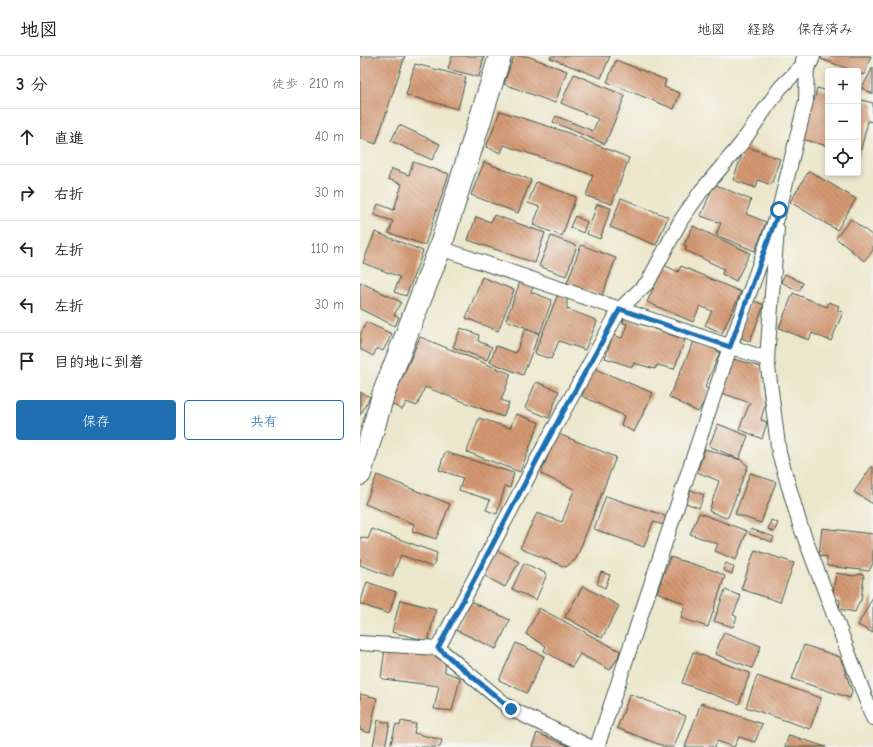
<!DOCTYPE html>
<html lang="ja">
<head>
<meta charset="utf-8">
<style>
  :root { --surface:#fff; --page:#f6f6f6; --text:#202124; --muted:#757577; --line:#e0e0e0; --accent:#1f6fb2 }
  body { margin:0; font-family:"Comic Neue","Klee One",sans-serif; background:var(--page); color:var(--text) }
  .controls { position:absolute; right:12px; top:12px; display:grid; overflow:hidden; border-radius:4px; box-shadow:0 2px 6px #0003 }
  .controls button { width:36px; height:36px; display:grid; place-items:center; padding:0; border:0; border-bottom:1px solid var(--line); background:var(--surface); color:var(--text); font:20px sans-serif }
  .stop { position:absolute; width:12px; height:12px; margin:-9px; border:3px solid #1f6fb2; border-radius:50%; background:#fff }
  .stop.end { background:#1f6fb2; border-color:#fff; box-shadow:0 1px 4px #0008 }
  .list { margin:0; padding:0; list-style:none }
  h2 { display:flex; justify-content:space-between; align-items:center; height:52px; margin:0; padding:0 16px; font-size:17px }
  h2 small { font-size:13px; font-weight:400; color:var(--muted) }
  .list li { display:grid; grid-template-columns:26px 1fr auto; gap:12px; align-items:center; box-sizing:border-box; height:56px; padding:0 16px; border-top:1px solid var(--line) }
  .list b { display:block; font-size:15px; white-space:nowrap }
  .list em { font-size:13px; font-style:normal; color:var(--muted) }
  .actions { display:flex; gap:8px; padding:12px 16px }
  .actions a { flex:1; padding:9px 0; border:1px solid var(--accent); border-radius:4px; text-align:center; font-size:14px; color:var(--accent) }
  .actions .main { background:var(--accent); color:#fff }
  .icon { flex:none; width:22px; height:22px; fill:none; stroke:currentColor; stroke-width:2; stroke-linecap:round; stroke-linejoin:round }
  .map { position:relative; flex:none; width:513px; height:691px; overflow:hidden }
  header { display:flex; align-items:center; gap:24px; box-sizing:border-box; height:56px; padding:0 20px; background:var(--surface); border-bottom:1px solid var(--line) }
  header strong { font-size:19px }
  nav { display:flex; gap:22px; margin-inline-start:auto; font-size:14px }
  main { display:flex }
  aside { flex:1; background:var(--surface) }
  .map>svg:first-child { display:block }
</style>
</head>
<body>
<header>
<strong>地図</strong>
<nav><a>地図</a><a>経路</a><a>保存済み</a></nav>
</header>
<main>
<aside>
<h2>3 分<small>徒歩 · 210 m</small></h2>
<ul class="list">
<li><svg class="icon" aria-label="ahead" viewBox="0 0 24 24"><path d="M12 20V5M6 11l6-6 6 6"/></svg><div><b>直進</b></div><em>40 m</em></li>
<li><svg class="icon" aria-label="right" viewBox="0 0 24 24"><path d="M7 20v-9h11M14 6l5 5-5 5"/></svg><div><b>右折</b></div><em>30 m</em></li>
<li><svg class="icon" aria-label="left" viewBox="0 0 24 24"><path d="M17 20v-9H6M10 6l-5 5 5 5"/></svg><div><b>左折</b></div><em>110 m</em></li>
<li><svg class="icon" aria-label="left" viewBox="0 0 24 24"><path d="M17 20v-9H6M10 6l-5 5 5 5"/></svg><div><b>左折</b></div><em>30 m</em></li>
<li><svg class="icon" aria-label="arrive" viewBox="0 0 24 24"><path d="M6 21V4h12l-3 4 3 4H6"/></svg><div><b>目的地に到着</b></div></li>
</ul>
<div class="actions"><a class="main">保存</a><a>共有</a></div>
</aside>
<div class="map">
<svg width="513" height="691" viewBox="0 0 513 691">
  <defs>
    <pattern id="building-back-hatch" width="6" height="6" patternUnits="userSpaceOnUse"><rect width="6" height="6" fill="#d49872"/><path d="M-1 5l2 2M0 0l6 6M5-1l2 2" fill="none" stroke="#ab7d5e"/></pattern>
  </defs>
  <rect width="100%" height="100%" fill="#f6f6f2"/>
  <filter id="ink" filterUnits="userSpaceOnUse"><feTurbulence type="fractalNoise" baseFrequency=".025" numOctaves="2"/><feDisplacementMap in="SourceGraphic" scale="8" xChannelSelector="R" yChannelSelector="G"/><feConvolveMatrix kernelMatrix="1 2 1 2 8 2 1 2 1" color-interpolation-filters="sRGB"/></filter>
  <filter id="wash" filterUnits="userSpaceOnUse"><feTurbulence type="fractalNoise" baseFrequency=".012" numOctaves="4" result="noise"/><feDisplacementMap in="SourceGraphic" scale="16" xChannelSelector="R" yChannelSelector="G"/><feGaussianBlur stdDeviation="0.9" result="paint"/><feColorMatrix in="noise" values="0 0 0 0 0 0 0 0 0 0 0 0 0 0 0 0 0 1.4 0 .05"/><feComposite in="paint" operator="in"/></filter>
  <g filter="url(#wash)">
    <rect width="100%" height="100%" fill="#ece7cc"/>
    <g id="blocks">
      <path fill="url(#building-back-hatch)" d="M0,0h45l-29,88 -16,-6z
        M92,0h32l-5,21 -31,-8z
        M154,0h13l40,15 -12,32 -51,-19z
        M191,0h59l-9,22 -51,-20z
        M462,0h49l-7,19 -6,-3v-1h-4l-33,-12z
        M256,4l50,20 -2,7 16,6 -6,16 -67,-27z
        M55,8l51,13 -8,32 -52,-14z
        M513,11v27l-11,-6z
        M214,18l51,22 -20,48 -52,-22 3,-6 37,15 5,-12 -37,-16z
        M457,32l11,3v55l-26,-7 10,-38h2z
        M498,43l15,4v19l-5,-1 -9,36z
        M140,55l66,21 63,26 -17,46 -26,-8 7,-21 -89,-30 -3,8 -15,-6z
        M39,69l41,19 -8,16 -41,-19z
        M385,90l35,13 -9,26 -13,-5 -2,8 -23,-8z
        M53,106l36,12 -24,71 -36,-12 4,-12 -19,-6 4,-11 16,6 8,-26 -14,-5 4,-10 17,6z
        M124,106l47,18 -13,33 -47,-18z
        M449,115l47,28 -19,31 -47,-28z
        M176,126l40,15 -14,39 -29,-11 7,-18 -12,-4z
        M354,128l37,16 -5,14 20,8 -11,29 -39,-16 5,-12 -20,-7z
        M261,142l47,19 -12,28 -46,-18z
        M237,148l14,4 -11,31 -13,-5z
        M134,159l51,18 -10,30 -67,-23 8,-23 15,5z
        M215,160l12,6 -4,11 -13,-6z
        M491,163l22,17v14l-9,11 -28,-23z
        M333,170l57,27 -14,28 -14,-7 2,-5 -39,-19 2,-4 -3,-1z
        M15,176l48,19 -17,45 -12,-4 6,-15 -37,-14z
        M191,180l26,10 -11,30 -27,-10z
        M221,189l35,13 -14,38 -35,-13z
        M304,209l14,7 3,-6 60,26 -19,41 -17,-8 7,-14 -12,-5 -7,16 -46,-20z
        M425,218l18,9 -4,8 -18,-9z
        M122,221l32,13 -16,41 -32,-13z
        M0,226l41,20 -7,13 5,2 -4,9 -35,-17z
        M160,226l13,5 -2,5 21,8 -12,33 -34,-13z
        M433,237l34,14 2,-5 10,4 -2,4 6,2 -12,29 -19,-8 -3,7 -30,-12z
        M198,238l9,4v11l29,11 1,2 -12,28 -26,-9 -8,18 -15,-5 -1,-2z
        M392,244l12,5 -14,36 -12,-4z
        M264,262l61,22 -11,29 -17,-4 -2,4 -21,-6 -2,4 -27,-9 8,-23 9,3 5,-14 -4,-1z
        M6,266l26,12 -9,17 -6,-3 -4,8 -13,-7v-14z
        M101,272l18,7 -1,6 14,6 -5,13 -34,-13z
        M165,273l14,5 -16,41 -33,-13 6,-16 20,7z
        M60,281l91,37 -10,26 8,3 -6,14 -78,-30 -8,19 -11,-4 -3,7h-2l-10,-5z
        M335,283l25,13 -15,35 5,4 -12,21 -29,-15z
        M373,303l28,8 4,37 -4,16 6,2 -5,17 -23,-10 11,-26 -28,-10z
        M233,312l60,25 -19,39 -13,-7 3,-9 -42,-20z
        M176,326l23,9 -10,27 -24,-10z
        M0,336l10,5 -10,18z
        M156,358l22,8 1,1 -19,49 -53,-20 12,-34 31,10z
        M358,368l30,12 -9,23 -30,-13z
        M196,377l60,24 -40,102 -10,8 -37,-15 -9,-4 17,-35 25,9 12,-32v-1l-33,-15z
        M345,393l36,11 7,6 -20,51 -2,1 -17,-7 10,-30 -22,-9z
        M85,396l69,21 -4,15 -5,-2 -8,28 -11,-4 4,-10 -31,-10 4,-12 -24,-8z
        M512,410l1,1v37l-19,-12z
        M390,417l26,9 -15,41 -26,-9z
        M17,419l73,29 -14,35 -24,-8 2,-7 -49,-20z
        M331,434l13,5 -5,13 -13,-5z
        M246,440l57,19 3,3 -2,7 -11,-3 -9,25 -50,-18z
        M339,457l48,18 -11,29 -21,-9 3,-7 -28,-10z
        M411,464l7,3 -4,9 -6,-3z
        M462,472l51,6v29l-4,8 -42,-5v-9l-8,-2z
        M12,473l65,24 -3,12 -2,2 -31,-12 -9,22 -32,-12v-26l1,-2 7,2z
        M391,473l23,8 -2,5 -23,-8z
        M135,493l24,13 -14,25 -24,-13z
        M395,494l39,13 -14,39 -39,-13z
        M310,501l45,14 10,5 -17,51 -27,-9 4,-14 -28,-12z
        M164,507l23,11 -11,26 -24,-11z
        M366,507l8,4 -2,7 -9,-4z
        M241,516l9,3 -5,13 -8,-4z
        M476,517l18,3 7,-2 3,2 -3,25 -2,1 -4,10 -16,-3 1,-9 -8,-3z
        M7,526l29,10 -7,22 -29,-10z
        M223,530l36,20 -17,32 -37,-21z
        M365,534l16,6 -8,19 4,2 -4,10 -19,-6z
        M513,541v36l-15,-8z
        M40,544l36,9 -8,32 -36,-9z
        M110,545l40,19 -14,29 -40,-19z
        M179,552l81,43 -2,7 -8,12 -30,-16 -8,13 -28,-16 2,-5 -20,-12z
        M364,576l37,14 -9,22 -37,-14z
        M156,587l28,13 -17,37 -28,-13z
        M444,589l36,12 12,34 -2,7 -58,-19z
        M25,593l44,4 16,9v10l14,5 1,2 -8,32 -18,-2 5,-23 -56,-7 -2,-1z
        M333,596l57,21 -11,31 -57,-21z
        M397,620l64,22 -11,31 -64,-22z
        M0,638l17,4 -7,35 -10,-3z
        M270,638l56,22 -12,31h-8l-49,-19z
        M341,647l61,21 -7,18 -16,-5 -5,10 -17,-6 -2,6h-30z
        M18,664l12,3 -5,24 -12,-1z
        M41,665l15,3 -2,9 28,7 -2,7h-50l6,-23 4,2z
        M177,677l34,14h-39z
        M429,679l37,12h-41z"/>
    </g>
  </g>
  <g filter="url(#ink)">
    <use href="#blocks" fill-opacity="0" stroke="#3e564b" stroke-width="1"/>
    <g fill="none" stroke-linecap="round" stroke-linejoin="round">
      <g stroke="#3e564b" stroke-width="16">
        <path id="service" d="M417,173l-10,130 12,94 21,72 73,193
          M80,192l327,111
          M0,587l78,5 73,61 79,38
          M78,592l108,-205 74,-134 28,-27 33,-62 21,-30 39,-46 39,-56 27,-27
          M237,691l133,-400 49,-137 27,-109 1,-40"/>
      </g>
      <g stroke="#3e564b" stroke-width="24">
        <path id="minor" d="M447,5l2,-5
          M0,418l23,-79 57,-147 60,-192"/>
      </g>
      <use href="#service" stroke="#fff" stroke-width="14"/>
      <use href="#minor" stroke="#fff" stroke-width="22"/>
    </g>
  </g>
  <g fill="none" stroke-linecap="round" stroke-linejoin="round" filter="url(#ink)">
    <path stroke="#1f6fb2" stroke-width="5" d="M151,653l-73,-61 108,-205 74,-134 110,38 49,-137"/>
  </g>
</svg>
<div class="controls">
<button>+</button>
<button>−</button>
<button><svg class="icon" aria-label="locate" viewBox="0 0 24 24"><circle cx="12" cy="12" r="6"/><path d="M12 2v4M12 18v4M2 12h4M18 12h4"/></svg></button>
</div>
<div class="stop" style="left:419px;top:154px"></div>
<div class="stop end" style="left:151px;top:653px"></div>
</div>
</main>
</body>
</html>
